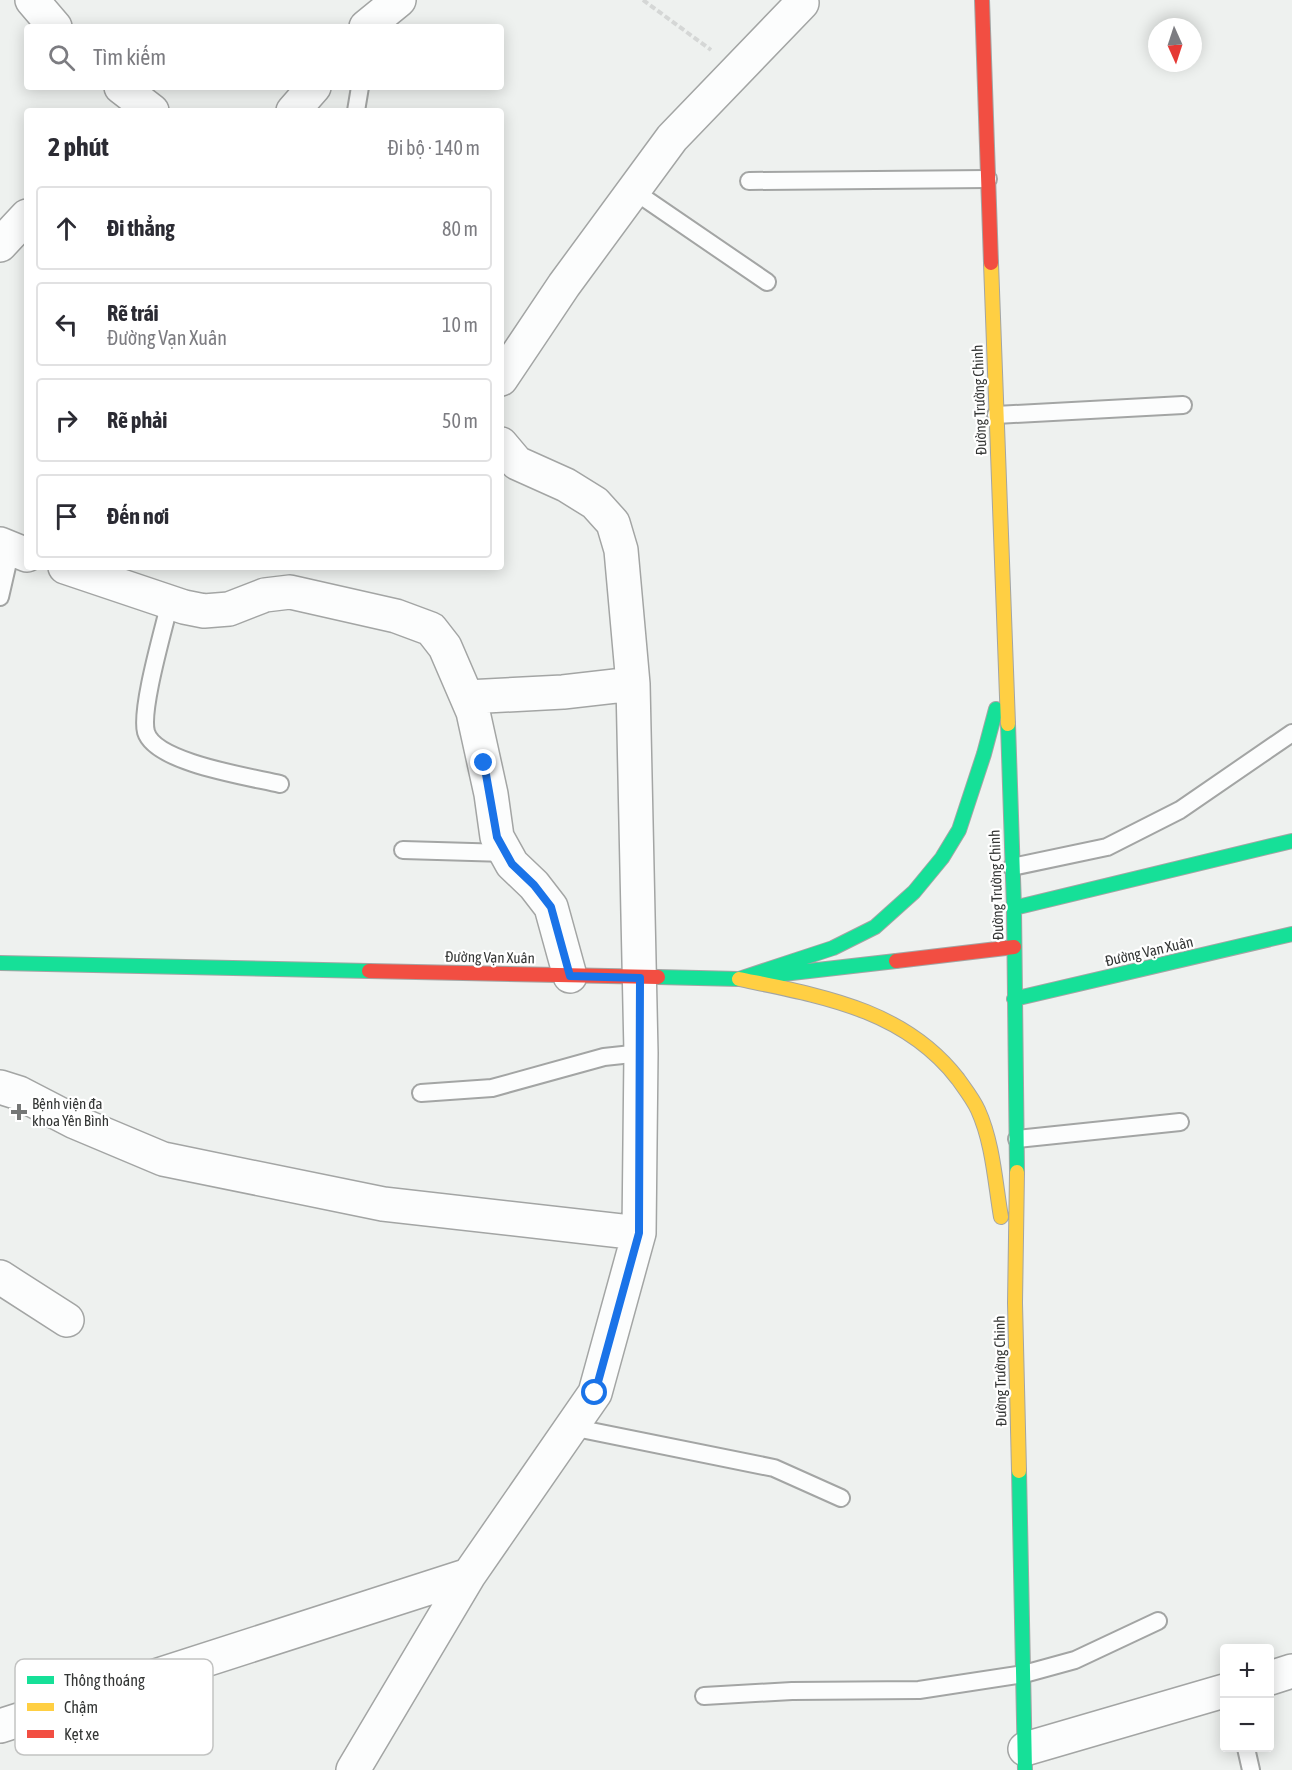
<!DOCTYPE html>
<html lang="vi">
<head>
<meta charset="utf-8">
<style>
  :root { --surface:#fff; --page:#f7f7f7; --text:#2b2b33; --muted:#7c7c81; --line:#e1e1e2 }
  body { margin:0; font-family:"Asap Condensed",sans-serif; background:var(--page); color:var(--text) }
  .controls { position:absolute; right:18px; bottom:18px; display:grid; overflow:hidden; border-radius:6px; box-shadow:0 3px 15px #0003 }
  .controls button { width:54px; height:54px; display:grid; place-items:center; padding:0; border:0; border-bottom:2px solid var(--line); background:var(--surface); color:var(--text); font:30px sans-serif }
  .compass { position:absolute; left:1148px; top:18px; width:54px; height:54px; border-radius:50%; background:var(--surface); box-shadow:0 3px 15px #0003; rotate:177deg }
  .stop { position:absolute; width:18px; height:18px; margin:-14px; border:4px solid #1a73e8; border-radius:50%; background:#fff }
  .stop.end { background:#1a73e8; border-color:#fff; box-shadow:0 2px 6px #0008 }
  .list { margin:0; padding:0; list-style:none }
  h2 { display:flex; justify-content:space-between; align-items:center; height:78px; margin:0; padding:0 24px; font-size:26px }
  h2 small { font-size:20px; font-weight:400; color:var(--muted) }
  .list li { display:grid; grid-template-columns:39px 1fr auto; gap:18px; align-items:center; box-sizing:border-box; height:84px; margin:0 12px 12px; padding:0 12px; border:2px solid var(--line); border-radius:6px }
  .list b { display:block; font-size:22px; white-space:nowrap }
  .list p { margin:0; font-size:20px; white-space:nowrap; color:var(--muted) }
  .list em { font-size:20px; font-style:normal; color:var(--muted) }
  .icon { flex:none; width:33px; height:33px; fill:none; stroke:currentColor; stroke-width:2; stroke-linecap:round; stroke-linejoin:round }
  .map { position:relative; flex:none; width:1292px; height:1770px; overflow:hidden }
  .search { position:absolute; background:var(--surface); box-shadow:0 3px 15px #0003; left:24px; top:24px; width:480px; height:66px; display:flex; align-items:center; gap:15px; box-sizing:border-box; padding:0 21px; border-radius:6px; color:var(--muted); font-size:22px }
  .panel { position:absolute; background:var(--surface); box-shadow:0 3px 15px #0003; left:24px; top:108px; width:480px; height:462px; border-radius:6px }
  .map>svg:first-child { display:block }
</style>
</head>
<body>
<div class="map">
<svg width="1292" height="1770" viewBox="0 0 1292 1770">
  <rect width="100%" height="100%" fill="#eef1ef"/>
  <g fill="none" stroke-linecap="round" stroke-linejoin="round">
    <g stroke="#a3a5a4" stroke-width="20">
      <path id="lane" d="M356,111l4,-24
        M749,181l239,-2
        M634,191l133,91
        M996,415l187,-10
        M0,597l11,-48
        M170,602c-6,26 -30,107 -24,130 9,31 105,45 134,52
        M403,850l103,3
        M1012,867l95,-20 73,-37 112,-77
        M421,1093l71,-5 112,-31 37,-4
        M1017,1139l163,-17
        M571,1427l203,41 67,30
        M704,1696l88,-5 127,-1 105,-16 51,-14 83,-39
        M1246,1748l5,22"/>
    </g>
    <g stroke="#a3a5a4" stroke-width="36">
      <path id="street" d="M32,0l23,27
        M366,27l33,-27
        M121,87l31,24
        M293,111l21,-24
        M0,245l27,-29
        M501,379l63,-94 108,-147 130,-135
        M0,544l27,11
        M65,567l119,40 20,4 25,-2 36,-14 25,-3 106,24 35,13 14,18 28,65 18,82 6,43 15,27 22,21 17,22 19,69
        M467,697l96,-5 70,-8
        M0,1087l19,6 56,29 88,37 220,45 256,29
        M0,1277l67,43
        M1270,1678l22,-7
        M0,1726l469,-151
        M1025,1749l199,-58
        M353,1770l116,-195 126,-182 44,-160 2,-180 -8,-369 -12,-134 -8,-27 -18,-20 -29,-18 -49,-22 -16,-19"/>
    </g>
    <g stroke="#a3a5a4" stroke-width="16">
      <path id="fast" d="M1008,724l6,184 3,264
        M1014,908l278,-67
        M0,963l369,8
        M658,977l81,2 157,-18
        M739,979l94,-31 42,-21 39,-35 28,-34 17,-28 25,-76 12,-45
        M1014,999l278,-65
        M1019,1471l6,299"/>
    </g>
    <g stroke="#a3a5a4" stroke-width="16">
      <path id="slow" d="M991,263l17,461
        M739,979c82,17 165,30 219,100 7,10 15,20 20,31 15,33 17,72 23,107
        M1017,1172l-2,131 4,168"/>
    </g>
    <g stroke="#a3a5a4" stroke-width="16">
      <path id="jam" d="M982,0l9,263
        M896,961l118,-14
        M369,971l289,6"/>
    </g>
    <path stroke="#d5d7d6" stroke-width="4" stroke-dasharray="6 3" stroke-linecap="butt" d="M643,0l68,50"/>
    <use href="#lane" stroke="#fcfdfd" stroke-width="16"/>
    <use href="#street" stroke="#fcfdfd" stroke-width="33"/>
    <use href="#fast" stroke="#16e098" stroke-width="14"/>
    <use href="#slow" stroke="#ffcf43" stroke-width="14"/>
    <use href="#jam" stroke="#f24e42" stroke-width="14"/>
  </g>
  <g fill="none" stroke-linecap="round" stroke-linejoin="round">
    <path stroke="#1a73e8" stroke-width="8" d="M484,763l13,74 15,27 22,21 17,22 19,69 70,2 -1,255 -44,160"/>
  </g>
  <path fill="#757776" stroke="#fff" stroke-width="2" d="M16 1103h6v6h6v6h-6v6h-6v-6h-6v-6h6z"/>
  <g text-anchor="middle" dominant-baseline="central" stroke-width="4.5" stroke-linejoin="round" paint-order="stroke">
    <g font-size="15" fill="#343635" stroke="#fff">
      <text transform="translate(979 400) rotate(-92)">Đường Trường Chinh</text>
      <text transform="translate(996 885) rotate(-92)">Đường Trường Chinh</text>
      <text transform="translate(1149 951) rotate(-13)">Đường Vạn Xuân</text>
      <text transform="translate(490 957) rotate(1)">Đường Vạn Xuân</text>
      <text transform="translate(1000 1371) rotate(-91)">Đường Trường Chinh</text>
    </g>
    <g font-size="15" fill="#343635" stroke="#fff" text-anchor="start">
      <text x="32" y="1103">Bệnh viện đa<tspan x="32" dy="17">khoa Yên Bình</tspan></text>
    </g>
  </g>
  <rect x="15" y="1659" width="198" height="96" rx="9" fill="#fff" stroke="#c2c3c2" stroke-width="1.5"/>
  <rect x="27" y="1676" width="27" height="8" fill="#16e098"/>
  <rect x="27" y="1703" width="27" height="8" fill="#ffcf43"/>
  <rect x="27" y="1730" width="27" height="8" fill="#f24e42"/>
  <g font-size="16" fill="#343635">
    <text x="64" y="1686">Thông thoáng</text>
    <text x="64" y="1713">Chậm</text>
    <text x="64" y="1740">Kẹt xe</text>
  </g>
</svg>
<div class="controls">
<button>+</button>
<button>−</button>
</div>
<svg class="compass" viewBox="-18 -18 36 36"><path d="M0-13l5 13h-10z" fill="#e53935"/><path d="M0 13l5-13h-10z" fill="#7c7c81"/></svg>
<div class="stop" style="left:595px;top:1393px"></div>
<div class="stop end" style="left:484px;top:763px"></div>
<div class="search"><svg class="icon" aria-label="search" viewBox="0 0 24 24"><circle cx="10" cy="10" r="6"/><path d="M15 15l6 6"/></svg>Tìm kiếm</div>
<section class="panel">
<h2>2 phút<small>Đi bộ · 140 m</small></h2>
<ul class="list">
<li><svg class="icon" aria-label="ahead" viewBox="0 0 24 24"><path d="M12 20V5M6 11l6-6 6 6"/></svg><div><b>Đi thẳng</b></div><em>80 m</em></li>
<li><svg class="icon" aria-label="left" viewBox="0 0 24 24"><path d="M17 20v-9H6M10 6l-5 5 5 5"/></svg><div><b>Rẽ trái</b><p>Đường Vạn Xuân</p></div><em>10 m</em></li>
<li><svg class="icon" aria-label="right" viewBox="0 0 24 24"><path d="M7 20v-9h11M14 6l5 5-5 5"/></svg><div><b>Rẽ phải</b></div><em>50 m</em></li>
<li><svg class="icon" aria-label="arrive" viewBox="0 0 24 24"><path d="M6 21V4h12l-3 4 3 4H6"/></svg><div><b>Đến nơi</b></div></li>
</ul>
</section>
</div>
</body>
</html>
